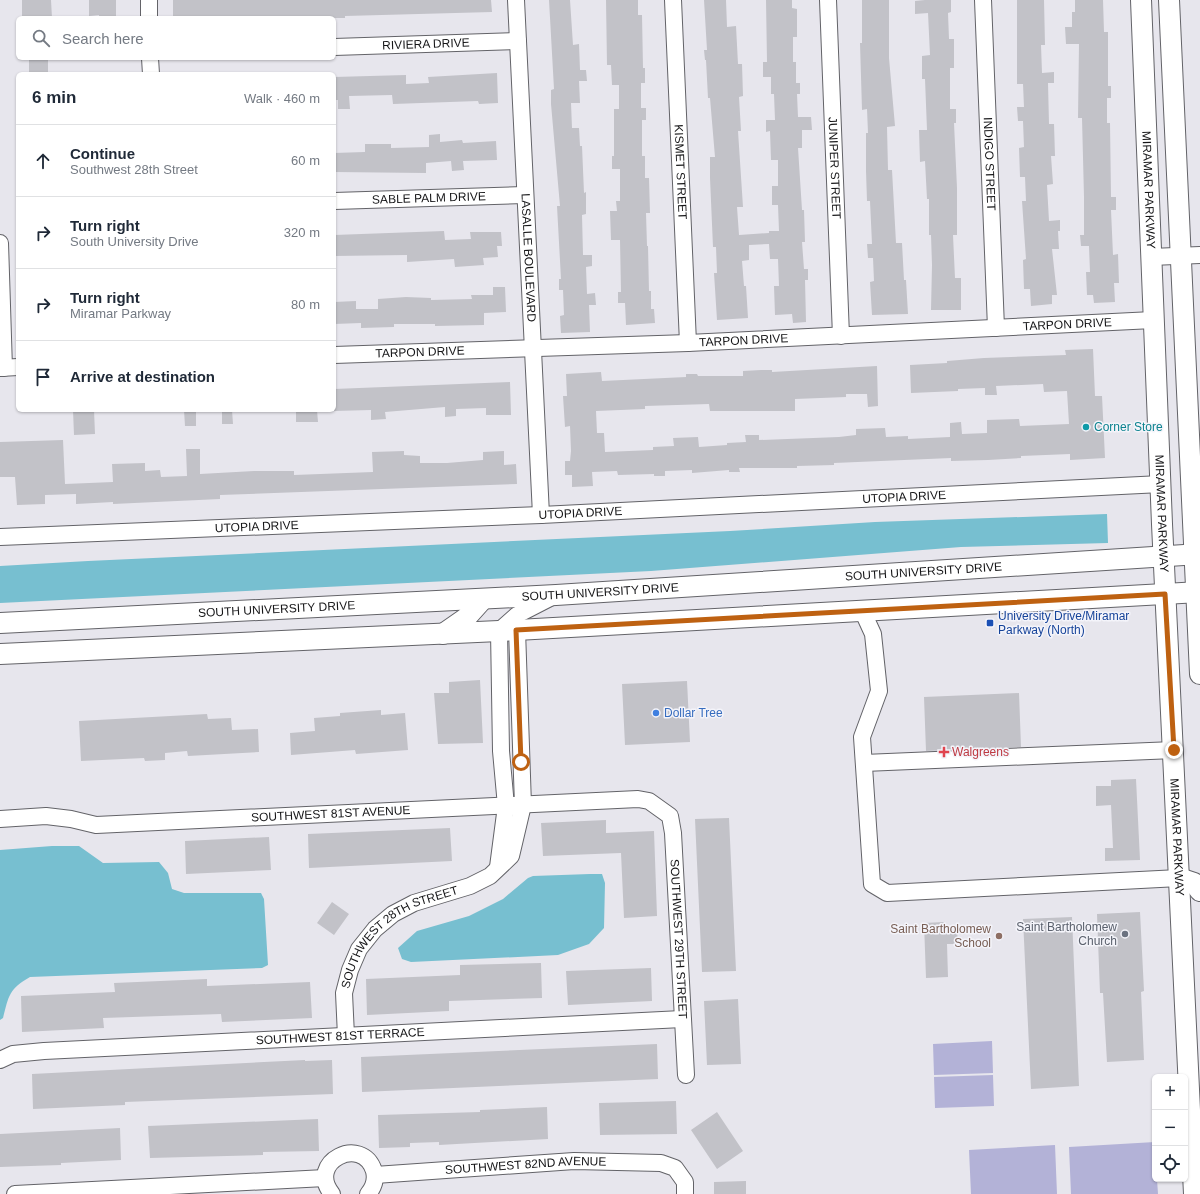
<!DOCTYPE html>
<html lang="en">
<head>
<meta charset="utf-8">
<style>
  :root { --surface:#fff; --page:#f6f6f7; --text:#1f2937; --muted:#747a83; --line:#e0e1e3 }
  body { margin:0; font-family:Arial,sans-serif; background:var(--page); color:var(--text) }
  .controls { position:absolute; right:12px; bottom:12px; display:grid; overflow:hidden; border-radius:6px; box-shadow:0 1px 3px #0004 }
  .controls button { width:36px; height:36px; display:grid; place-items:center; padding:0; border:0; border-bottom:1px solid var(--line); background:var(--surface); color:var(--text); font:20px sans-serif }
  .stop { position:absolute; width:12px; height:12px; margin:-9px; border:3px solid #be6111; border-radius:50%; background:#fff }
  .stop.end { background:#be6111; border-color:#fff; box-shadow:0 1px 4px #0008 }
  .list { margin:0; padding:0; list-style:none }
  h2 { display:flex; justify-content:space-between; align-items:center; height:52px; margin:0; padding:0 16px; font-size:17px }
  h2 small { font-size:13px; font-weight:400; color:var(--muted) }
  .list li { display:grid; grid-template-columns:26px 1fr auto; gap:12px; align-items:center; box-sizing:border-box; height:72px; padding:0 16px; border-top:1px solid var(--line) }
  .list b { display:block; font-size:15px; white-space:nowrap }
  .list p { margin:0; font-size:13px; white-space:nowrap; color:var(--muted) }
  .list em { font-size:13px; font-style:normal; color:var(--muted) }
  .icon { flex:none; width:22px; height:22px; fill:none; stroke:currentColor; stroke-width:2; stroke-linecap:round; stroke-linejoin:round }
  .map { position:relative; flex:none; width:1200px; height:1194px; overflow:hidden }
  .search { position:absolute; background:var(--surface); box-shadow:0 1px 3px #0004; left:16px; top:16px; width:320px; height:44px; display:flex; align-items:center; gap:10px; box-sizing:border-box; padding:0 14px; border-radius:6px; color:var(--muted); font-size:15px }
  .panel { position:absolute; background:var(--surface); box-shadow:0 1px 3px #0004; left:16px; top:72px; width:320px; height:340px; border-radius:6px }
  .map>svg:first-child { display:block }
</style>
</head>
<body>
<div class="map">
<svg width="1200" height="1194" viewBox="0 0 1200 1194">
  <rect width="100%" height="100%" fill="#e7e6ed"/>
  <path fill="#b3b2d7" d="M992,1041l1,32 -59,2 -1,-31z
    M993,1075l1,31 -59,2 -1,-31z
    M1155,1142v37h2l1,15h-87l-2,-47z
    M1055,1145l2,49h-86l-2,-44z"/>
  <path fill="#77bfd0" d="M1107,514l1,29 -147,4 -310,24 -651,32v-37l88,-5 642,-30 145,-9z
    M52,846h27l24,17 56,-1 9,11 4,16 12,4h77l3,6 4,66 -6,3 -232,9c-21,12 -21,18 -27,41l-3,2v-170z
    M590,874h12l3,9 -1,45 -15,16 -31,11 -147,7 -9,-3 -4,-11 19,-17 52,-15 34,-17 25,-21 5,-2z"/>
  <path fill="#c2c2c8" d="M22,0h29l1,18h-30z
    M89,0h27v18h-17v-3l-10,1z
    M173,0h318l1,12 -147,4v2h-172z
    M549,0h21l3,45 6,-1 1,26h6l1,11h-8l1,22h-9l1,25h7l1,18h2l2,47 2,-1v22l-4,1 1,40h9v11l-6,1 1,27 8,-1 1,12h-7l1,27 -29,1 -1,-17 4,-1 -1,-25h-4v-11h2l-4,-73h3l-9,-102v-14l3,-1z
    M606,0h32v15h4l1,53h2v15h-4v25h5v12h-4v36h3v22h4l1,35h-4l1,33h1l1,45h2v18h3l1,14 -29,2 -1,-22h-7v-11h3l-1,-52h-9l-1,-29h7l-1,-10h4v-32h-8v-13h2v-47h5v-24h-7l-1,-20h-4z
    M704,0h22l1,27 9,-1 2,38h4l1,32 -4,1 2,34h-3l5,76h-6l2,28 30,-2v-2h10l-1,-26h-6v-19h6v-26h-7l-1,-29 -4,1v-12h9l-1,-26h-3v-17h-8v-15h4l-1,-62h26v8l5,1v28h-4v25h3v21h4v11h-3l1,23h13l1,13h-10v18h-4l4,62h2l1,32h-3l2,27h4v11h-3l1,42 -13,1 -1,-9 -17,1 -1,-29h5l-1,-27h-8l-1,-15 -20,1v15l-7,1 2,25h2l2,32 -31,2 -3,-47h3l-1,-26h-3l-3,-69v-21h5l-5,-59h-2l-2,-38h-1l-1,-10h3z
    M862,0h27v58l6,68 -8,1 1,43h4l4,73h6l2,37h2l2,34 -36,1 -2,-33 4,-1 -1,-23h-5l-1,-14h5l-2,-43h-3l-1,-30v-38h2l-1,-24 -5,1 -2,-67h2z
    M925,0h26v12l-3,1 1,26h5v29h-4v41h6v14h-2l3,65v47h-4l2,43h6v32h-30l1,-45 -1,-30h-2v-36h-2l-2,-38 -5,1 -1,-32h8l-2,-51h-3v-23l8,-1 -2,-42 -13,1v-13z
    M1017,0h27l1,45h-4l1,28 12,-1v11h-6l1,41h5l1,32h-4l2,28 -6,1 2,36 11,-1v11h-2l1,18h-7l5,46h-5v9l-21,2 -1,-17h-6l-1,-29 3,-1 -4,-58h4l-1,-24h-5l-1,-29 5,-1 -1,-26h-5l-1,-14h7l-1,-23h-6z
    M1075,0h28l1,32h4v54h3v12h-4v25h3l1,74h5v13h-5l2,45 5,-1 1,29h-5l1,19 -21,1 -1,-8h-6l-1,-23h4l-1,-26h-8l-1,-11h4v-38l-2,-79h-4l1,-74h-13l-1,-17h7v-15h3z
    M29,58h19v16h-19z
    M497,73l1,30 -19,1 -1,-3 -85,3 -1,-9 -43,1 1,13h-12v-9h-4v-23l72,-2v9l23,-1 -1,-6z
    M440,134v8l22,-2 1,3 33,-2 1,19 -34,1 1,9 -12,1 -1,-10 -25,2v10l-92,-1v-19l31,-1v-8h26v4l38,-1v-12z
    M444,231l1,9 26,-1 -1,-7h31l1,14h-5l1,11 -15,1 1,7 -29,2 -1,-8 -47,3v-7l-73,1v-21z
    M493,287h12l1,25 -22,1v12l-49,1v-2h-41v3l-33,1v-5l-27,1v-22l22,-1v8h22v-10l28,-2 25,1v2l41,-1 -1,-4h22z
    M1093,349l2,47h7l3,62 -35,2v-6l-49,2v2l-33,2 -37,1v-3l-117,5v2l-37,1v2h-58l1,4h-11v-2l-37,3v-3l-27,1v5h-11v-2l-36,1 -1,-4 -25,1 1,14 -21,1v-12h-7v-14h5l1,-10 -1,-25 -5,1 -2,-31h4l-1,-22 35,-2 1,9 84,-4v-3h11l1,2h45v-5l18,-1h11v2l105,-6 1,40 -10,1 -1,-13h-21v3l-51,2v12h-85l-1,-7 -64,2v3l-49,2 1,22h7l1,19 48,-2v-3l21,-1 -1,-8 25,-1 1,10 28,-2v-2l19,-1 -1,-7h14v5l80,-3 17,-2v-6l29,-1 1,9 22,-1v3l42,-2v-14l11,-1 1,12 25,-1v-13l32,-1 1,7 49,-2 -2,-33 -23,1 -1,-8 -47,2 1,9h-12v-7l-27,1v2l-47,2 -1,-28 37,-2v-2l37,-3 82,-3 -1,-5z
    M510,382l1,33h-25v-7l-30,1v7l-11,1v-10l-60,5 1,7 -15,1v-10l-37,1v-22z
    M73,410h21l1,24 -21,1z
    M184,410h12v16h-11z
    M222,410h10l1,14h-11z
    M296,410h21l1,12h-22z
    M63,440l2,44 48,-2 -1,-18 33,-1v8l15,-1 1,7 26,-1 -1,-27h14v25l54,-3h40v4l79,-3 -1,-20 32,-1v4l16,1v7h27l36,-3v-8l21,-1v14l12,-1 1,20 -297,11v4l-107,5v-2l-37,2v-10l-31,1v9l-28,1 -2,-28h-15v-35z
    M480,680l3,63 -45,1 -4,-51h15v-11z
    M687,681l3,61 -65,3 -3,-61z
    M1019,693l2,54 -95,4 -2,-54z
    M381,710v5l24,-2 3,37 -52,4 -1,-4 -64,5 -1,-22 25,-2 -1,-13 26,-2v-3z
    M207,714l1,5 23,-1 1,12 26,-1 1,23 -71,4 -1,-5 -22,2v7l-20,1 -1,-3 -63,3 -2,-40z
    M1136,779l4,81 -35,1v-13h8l-2,-43 -15,1v-20h15v-6z
    M729,818l7,153 -34,1 -7,-153z
    M606,820v13l48,-2 3,85 -33,2 -3,-65 -78,3 -2,-33z
    M450,828l2,33 -143,7 -1,-34z
    M269,837l2,33 -85,4 -1,-33z
    M332,902l17,12 -15,21 -17,-12z
    M1140,912l4,79 -3,1 3,68 -37,2 -4,-69h-3l-3,-79z
    M1072,917l7,169 -48,3 -8,-170z
    M944,922v9l13,-1 1,14h-11l1,33 -22,1 -2,-55z
    M541,963l1,35 -93,3v10l-82,4 -1,-36 94,-4v-10z
    M651,968l1,33 -84,4 -2,-34z
    M207,979v7l103,-4 2,36 -90,4 -1,-8 -118,4 1,10 -82,4 -1,-36 94,-4 -1,-9z
    M738,999l3,65 -34,1 -3,-64z
    M657,1044l1,35 -296,13 -1,-35z
    M305,1060v1l27,-1 1,34 -208,8v3l-92,4 -1,-35z
    M676,1101l1,33 -77,1 -1,-32z
    M547,1107l1,32 -109,6v-3l-29,1v4l-31,1 -1,-33 102,-3v-2z
    M717,1112l26,39 -26,18 -26,-39z
    M318,1119l1,32 -56,1v3l-113,3 -2,-32z
    M120,1128l1,32 -60,3v2l-61,2v-33z
    M746,1181v13h-32v-12z"/>
  <g fill="none" stroke-linecap="round" stroke-linejoin="round">
    <g stroke="#636368" stroke-width="18">
      <g id="minor">
        <path d="M149,0v18"/>
        <path id="s1" d="M516,0l25,515"/>
        <path id="s2" d="M673,0l15,343"/>
        <path id="s3" d="M828,0l13,336"/>
        <path id="s4" d="M983,0l13,328"/>
        <path id="s5" d="M334,47l184,-6"/>
        <path d="M150,58l1,16"/>
        <path id="s6" d="M334,201l190,-6"/>
        <path d="M0,243l4,125"/>
        <path d="M1151,257l49,-2"/>
        <path id="s7" d="M334,355l354,-12 465,-23"/>
        <path d="M0,368l18,-1"/>
        <path id="s8" d="M0,537l541,-22 620,-31"/>
        <path d="M862,610l11,24 6,57 -17,46 10,147 15,9 292,-15"/>
        <path d="M864,763l310,-13"/>
        <path id="s9" d="M0,819l46,-3 25,3 25,6 542,-26 11,2 21,15 3,17 13,242"/>
        <path d="M498,867l8,-61 -5,-55 -2,-120 18,-16 37,-19"/>
        <path id="s10" d="M346,1036l-2,-43 6,-23 9,-21 16,-20 18,-15 21,-11 56,-17 20,-10 21,-20 12,-51 -6,-175"/>
        <path id="s11" d="M0,1060l13,-6 31,-3 638,-32"/>
        <path id="s12" d="M375,1175l199,-14 87,2 14,5 10,14v12"/>
        <path d="M15,1194l310,-16"/>
        <path d="M332,1194c-26,-32 30,-60 42,-23 2,8 0,16 -6,23"/>
      </g>
    </g>
    <g stroke="#636368" stroke-width="22">
      <g id="major">
        <path id="s13" d="M1141,0l21,524 32,670"/>
        <path d="M1169,0l31,674"/>
        <path id="s14" d="M0,623l556,-28 644,-41"/>
        <path d="M443,634l23,-16 17,-19"/>
        <path d="M0,654l499,-23 701,-39"/>
        <path d="M1179,878l15,5 6,8"/>
      </g>
    </g>
    <use href="#minor" stroke="#fff" stroke-width="16"/>
    <use href="#major" stroke="#fff" stroke-width="20"/>
  </g>
  <g fill="none" stroke-linecap="round" stroke-linejoin="round">
    <path stroke="#be6111" stroke-width="5" d="M521,762l-5,-132 649,-36 9,156"/>
  </g>
  <circle fill="#0f9aa8" stroke="#f4f4fa" stroke-width="1.5" cx="1086" cy="427" r="4"/>
  <rect fill="#1a4fb4" stroke="#f4f4fa" stroke-width="1.5" x="986" y="619" width="8" height="8" rx="2"/>
  <circle fill="#3f7fe0" stroke="#f4f4fa" stroke-width="1.5" cx="656" cy="713" r="4"/>
  <path fill="#e0444e" stroke="#f4f4fa" stroke-width="1.5" d="M942 746h4v4h4v4h-4v4h-4v-4h-4v-4h4z"/>
  <circle fill="#6b7280" stroke="#f4f4fa" stroke-width="1.5" cx="1125" cy="934" r="4"/>
  <circle fill="#8d6e63" stroke="#f4f4fa" stroke-width="1.5" cx="999" cy="936" r="4"/>
  <g text-anchor="middle" dominant-baseline="central" stroke-width="3" stroke-linejoin="round" paint-order="stroke">
    <g font-size="12" fill="#151517" stroke="#f4f4fa">
      <text stroke="none"><textPath href="#s5" startOffset="92">RIVIERA DRIVE</textPath></text>
      <text stroke="none"><textPath href="#s4" startOffset="164">INDIGO STREET</textPath></text>
      <text stroke="none"><textPath href="#s3" startOffset="168">JUNIPER STREET</textPath></text>
      <text stroke="none"><textPath href="#s2" startOffset="172">KISMET STREET</textPath></text>
      <text stroke="none"><textPath href="#s13" startOffset="190">MIRAMAR PARKWAY</textPath></text>
      <text stroke="none"><textPath href="#s6" startOffset="95">SABLE PALM DRIVE</textPath></text>
      <text stroke="none"><textPath href="#s1" startOffset="258">LASALLE BOULEVARD</textPath></text>
      <text stroke="none"><textPath href="#s7" startOffset="734">TARPON DRIVE</textPath></text>
      <text stroke="none"><textPath href="#s7" startOffset="410">TARPON DRIVE</textPath></text>
      <text stroke="none"><textPath href="#s7" startOffset="86">TARPON DRIVE</textPath></text>
      <text stroke="none"><textPath href="#s8" startOffset="905">UTOPIA DRIVE</textPath></text>
      <text stroke="none"><textPath href="#s8" startOffset="581">UTOPIA DRIVE</textPath></text>
      <text stroke="none"><textPath href="#s13" startOffset="514">MIRAMAR PARKWAY</textPath></text>
      <text stroke="none"><textPath href="#s8" startOffset="257">UTOPIA DRIVE</textPath></text>
      <text stroke="none"><textPath href="#s14" startOffset="925">SOUTH UNIVERSITY DRIVE</textPath></text>
      <text stroke="none"><textPath href="#s14" startOffset="601">SOUTH UNIVERSITY DRIVE</textPath></text>
      <text stroke="none"><textPath href="#s14" startOffset="277">SOUTH UNIVERSITY DRIVE</textPath></text>
      <text stroke="none"><textPath href="#s9" startOffset="332">SOUTHWEST 81ST AVENUE</textPath></text>
      <text stroke="none"><textPath href="#s13" startOffset="838">MIRAMAR PARKWAY</textPath></text>
      <text stroke="none"><textPath href="#s9" startOffset="800">SOUTHWEST 29TH STREET</textPath></text>
      <text stroke="none"><textPath href="#s10" startOffset="128">SOUTHWEST 28TH STREET</textPath></text>
      <text stroke="none"><textPath href="#s11" startOffset="342">SOUTHWEST 81ST TERRACE</textPath></text>
      <text stroke="none"><textPath href="#s12" startOffset="151">SOUTHWEST 82ND AVENUE</textPath></text>
    </g>
    <g font-size="12" fill="#0d838f" stroke="#f4f4fa" text-anchor="start">
      <text x="1094" y="427">Corner Store</text>
    </g>
    <g font-size="12" fill="#164399" stroke="#f4f4fa" text-anchor="start">
      <text x="998" y="616">University Drive/Miramar<tspan x="998" dy="14">Parkway (North)</tspan></text>
    </g>
    <g font-size="12" fill="#366cbe" stroke="#f4f4fa" text-anchor="start">
      <text x="664" y="713">Dollar Tree</text>
    </g>
    <g font-size="12" fill="#be3a42" stroke="#f4f4fa" text-anchor="start">
      <text x="952" y="752">Walgreens</text>
    </g>
    <g font-size="12" fill="#5b616d" stroke="#f4f4fa" text-anchor="end">
      <text x="1117" y="927">Saint Bartholomew<tspan x="1117" dy="14">Church</tspan></text>
    </g>
    <g font-size="12" fill="#785e54" stroke="#f4f4fa" text-anchor="end">
      <text x="991" y="929">Saint Bartholomew<tspan x="991" dy="14">School</tspan></text>
    </g>
  </g>
</svg>
<div class="controls">
<button>+</button>
<button>−</button>
<button><svg class="icon" aria-label="locate" viewBox="0 0 24 24"><circle cx="12" cy="12" r="6"/><path d="M12 2v4M12 18v4M2 12h4M18 12h4"/></svg></button>
</div>
<div class="stop" style="left:521px;top:762px"></div>
<div class="stop end" style="left:1174px;top:750px"></div>
<div class="search"><svg class="icon" aria-label="search" viewBox="0 0 24 24"><circle cx="10" cy="10" r="6"/><path d="M15 15l6 6"/></svg>Search here</div>
<section class="panel">
<h2>6 min<small>Walk · 460 m</small></h2>
<ul class="list">
<li><svg class="icon" aria-label="ahead" viewBox="0 0 24 24"><path d="M12 20V5M6 11l6-6 6 6"/></svg><div><b>Continue</b><p>Southwest 28th Street</p></div><em>60 m</em></li>
<li><svg class="icon" aria-label="right" viewBox="0 0 24 24"><path d="M7 20v-9h11M14 6l5 5-5 5"/></svg><div><b>Turn right</b><p>South University Drive</p></div><em>320 m</em></li>
<li><svg class="icon" aria-label="right" viewBox="0 0 24 24"><path d="M7 20v-9h11M14 6l5 5-5 5"/></svg><div><b>Turn right</b><p>Miramar Parkway</p></div><em>80 m</em></li>
<li><svg class="icon" aria-label="arrive" viewBox="0 0 24 24"><path d="M6 21V4h12l-3 4 3 4H6"/></svg><div><b>Arrive at destination</b></div></li>
</ul>
</section>
</div>
</body>
</html>
